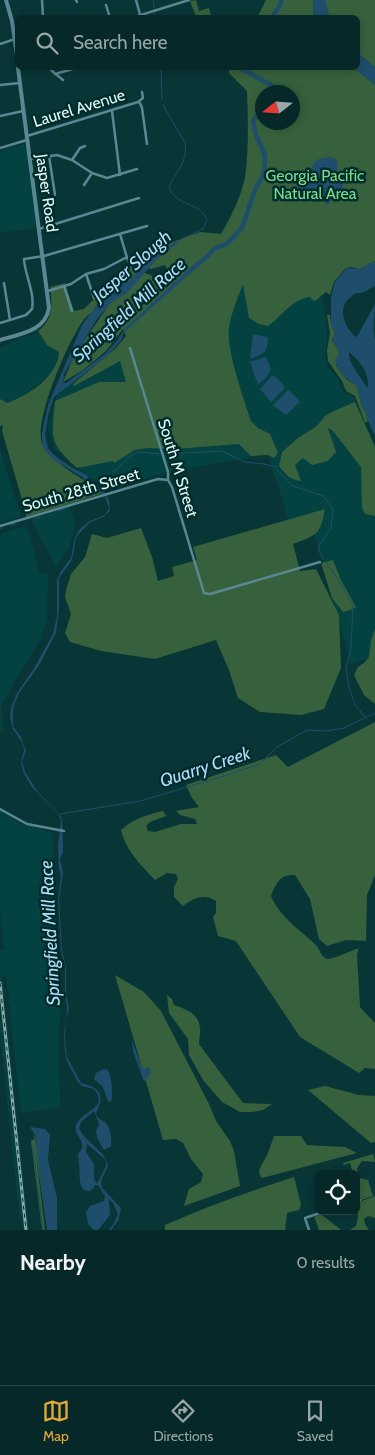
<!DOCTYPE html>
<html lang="en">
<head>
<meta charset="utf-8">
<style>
  :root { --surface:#062828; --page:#143434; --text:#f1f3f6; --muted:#98a6a8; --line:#274445; --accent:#e8ab37 }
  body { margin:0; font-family:Cabin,sans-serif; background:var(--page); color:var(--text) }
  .controls { position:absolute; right:15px; bottom:15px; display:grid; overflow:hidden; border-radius:8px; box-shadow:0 2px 8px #0003 }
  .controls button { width:45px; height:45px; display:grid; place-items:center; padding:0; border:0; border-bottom:1px solid var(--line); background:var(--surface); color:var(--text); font:25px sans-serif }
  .compass { position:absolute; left:255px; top:85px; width:45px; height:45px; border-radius:50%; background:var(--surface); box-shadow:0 2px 8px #0003; rotate:253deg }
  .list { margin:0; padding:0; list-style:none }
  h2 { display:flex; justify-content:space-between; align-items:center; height:65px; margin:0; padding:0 20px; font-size:21px }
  h2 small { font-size:16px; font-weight:400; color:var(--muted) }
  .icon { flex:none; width:28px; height:28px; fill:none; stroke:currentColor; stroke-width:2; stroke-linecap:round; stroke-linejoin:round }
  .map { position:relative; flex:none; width:375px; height:1230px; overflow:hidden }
  .search { position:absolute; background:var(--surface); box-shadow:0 2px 8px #0003; left:15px; right:15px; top:15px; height:55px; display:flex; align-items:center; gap:12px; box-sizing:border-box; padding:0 18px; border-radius:8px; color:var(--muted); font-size:19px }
  .sheet { height:155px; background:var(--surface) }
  nav { display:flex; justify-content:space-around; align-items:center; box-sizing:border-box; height:70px; border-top:1px solid var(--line); background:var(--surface); font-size:14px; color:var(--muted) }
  nav a { display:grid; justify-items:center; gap:2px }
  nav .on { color:var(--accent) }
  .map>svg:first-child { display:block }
</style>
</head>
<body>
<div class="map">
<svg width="375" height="1230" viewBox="0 0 375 1230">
  <rect width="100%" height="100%" fill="#083636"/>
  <path fill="#044241" d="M24,144l2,3 10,81 -36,5v-82z
    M282,257l40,37 5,36 -2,29 3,8 10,12 5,12 11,7 21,49v209l-24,8 -37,-132 -20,6 -26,-84 -104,19 -57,17 -52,-41 -7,-22 9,-32 69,-57 61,-44 7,-12z
    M39,333l8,12 12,7 -7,21 -31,25 -21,28v-78l10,-4v-1l8,-3v-2z
    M0,449l21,68 -21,6z
    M70,506l5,19 -5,22 -14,20 -25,-48z
    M27,526l13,48 8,-2 -1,45 -2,10 -5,13 -35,58 -4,9 3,23 -4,1v-197z
    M0,811l19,12 32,9 2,4 -1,66 3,51 3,9 1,36 2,8 -3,34 2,66 -8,3 -31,4 -12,-109 -2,-2 2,-3 -3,-24h-4l27,255h-6l-5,-27 -18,-171v-82l4,-1 -4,-39z"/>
  <path fill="#36613c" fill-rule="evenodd" d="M196,0l3,11 10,-3 2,9h-15l-6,-16z
    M266,0h47l1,17 -57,1z
    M326,0h49v67l-17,-14v-35l-28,-1 -4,-11z
    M229,68h125l21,17v176l-15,8 -9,-2 -5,1 -12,14 -4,13 -4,-3 -11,9 -3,-1 -2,-3c-18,2 -29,20 -42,29l-9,-2 -10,-6 -6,-34c-5,14 -12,29 -14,44 -3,21 15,72 22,93l7,7 12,6 8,19 -4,5 -6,-3 -17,1 -12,-12 -64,5 -27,-1 -13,2 -21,13 -1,-2 -36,7c-29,-26 -25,-30 -22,-67l44,-19h27l-6,-21 -46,25 -1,-2 43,-36 10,-12 -3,-7 -17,22 -23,19 -20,12 12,-28 31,-45c-7,0 -15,3 -20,8 -16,18 -55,108 -43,129 8,16 45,36 61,47l-78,24v-4l-24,-82 1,-6 -3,1v-27l7,4c22,-8 50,-26 52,-51l-12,-7 -9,-14c16,-12 14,-26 12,-44l15,-4 9,28 10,-2 45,-44 5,1 13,8h2l12,9 1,-8 5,-6 -2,-4 -14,4 -13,-7 18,-14 44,-16 21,2c10,-17 20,-37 24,-57 4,-28 3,-58 2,-86l-18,-18zM262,92h30v30h-30z
    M327,315h3l1,9 4,10 -3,6 8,13 -2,2 -2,10 10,14 11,7 5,21 4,5 2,9 -3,2 -10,-27 -9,-5 -4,-10 -14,-20 -1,-11 3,-17z
    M355,402l20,45v69l-10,-2 -3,-6 -1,-41 -28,-36 -5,-3 8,24 -8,9 -16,4 -9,-7 -8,7 6,16c-11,-1 -16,-7 -22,-15l3,-14 16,-14 19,-12 8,-10 9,-5z
    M325,509c-5,26 -8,26 -32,35l7,27 16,-2 23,46 2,53 -17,41 -23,6 -41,-3 -22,-14 -9,-28 -13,-30 -61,19 -54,-8 -31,-9 -5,-9 6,-19 -6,-17 1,-7 5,-16 14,-17 7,-23 15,4 34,-10 11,29 6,24 16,-5 -2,-9 25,-7 -4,-13z
    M333,560l8,20 15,27 -3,2 -10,3 -11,-14 -11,-35z
    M375,629v75l-11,-9 -10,-20 4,-8 7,-5 4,-5 2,-17z
    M375,722v153l-8,20 -1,46 -20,-1 -19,6 -8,-7 -9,-40 -15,-24c-15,-1 -19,8 -24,21 8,20 28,33 44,48 5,5 5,12 12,15 4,1 26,-9 32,-11l-2,7 3,52 15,16v46l-10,-1 -6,5 -59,-36 -64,-96 -18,-5 -5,-19 3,-4v-12c-12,-8 -23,-3 -33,5l-9,-9v-10l4,-8 -2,-5 -9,-1 -12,7c-14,-15 -29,-29 -34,-50 11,-11 28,-16 42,-19l3,5 -16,6 -4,4 2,5 7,1 26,-8h16l-2,-5 -15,-4 -4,-4 23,-4 -7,-9 -6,-13 90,-30 12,12z
    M115,975l29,17 17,19 48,93 7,17 14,20 4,10 6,35 -56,20 5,-17 12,-7 2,-8 -12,-15 -8,-16 -7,-4 -13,1z
    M167,995l5,4 2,6c11,4 25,8 26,23 1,5 -1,10 -1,16l44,59 29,1 -9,6 -11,2h-12l-18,-10 -19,-22 -14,-25 -1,-16 -19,-26z
    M325,1086l34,9 16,1v46l-4,1 -63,-53z
    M33,1131l4,17 10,82 -12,-84 10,84h-3l-11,-89 3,-2z
    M274,1136h27l6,9 38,2 12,6 -95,25 -2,-2 -1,-6 9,-17z
    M373,1154l2,8 -13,-1 -5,7 2,10 9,2 5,16 -12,4 -5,-15v-11h-3l-3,-11 -6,2 -1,-2z
    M294,1177l7,27 -2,6 -12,3 -2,17h-120v-5c42,-19 86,-34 129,-48z
    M375,1196v22l-7,-2 -4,3 1,5 4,6h-19l6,-4 2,-8 -2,-15z
    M321,1214l20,16h-24l2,-1 -5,-12z"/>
  <path fill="#1e4e6b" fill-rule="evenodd" d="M313,0h13v6l4,11h-16z
    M358,53l17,14v18l-21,-17h4z
    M329,157l8,2 1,15 5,11 -1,8 -5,6 -7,2 -1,3 -3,1 -3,-4 -5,1 -21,-4c0,-14 2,-15 13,-21 3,-17 3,-17 19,-20z
    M176,241l1,3 -20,15 -30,34 -15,9 -15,17 -33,55 -1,9h3l39,-29 12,-13 8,-13 66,-61 3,3 -66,59 -5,5 -1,5 -15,17 -53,41 -6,19 -3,20 3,12 6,7 17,12 16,8 5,8 11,7 6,10 1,10 -5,6 -16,7 -13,14 -3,19 -3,7 -11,15v30l-3,25 -18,34 -19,26 -6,15v18l8,11 5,14 -4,11 3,10 13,20 24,26 1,34 -3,8 3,13 -4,27 3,49 4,19v25l3,17 -3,7 -1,20 2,20 14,26c9,3 22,5 19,19 0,4 -3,7 -4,12 2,6 5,5 9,8 6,6 7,17 6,24l-7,4 -7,-12 -1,-7 3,-7 -5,-13 -13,11 -2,6c6,15 27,22 29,38 -3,8 -9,13 -6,22l19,20 -3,13 -7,9h-2l5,-7 4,-9 -5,-11 -4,-4 1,16 -12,15h-4l-6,-6 -2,-12 4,-6 14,-5 1,-5 -7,-11h-3l-2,4 -4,2 -5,-1 -3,-4c-2,-7 -1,-15 -2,-23 0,-2 -1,-6 -1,-8 2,-4 5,-6 4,-11 -1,-7 -8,-10 -6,-18 3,-15 35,-17 18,-37l-12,-3 -4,-4 -11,-21 -2,-10 -1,-16 3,-27 -2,-15v-27l-4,-16 -3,-49 3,-26 -2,-6 -1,-23 3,-26 -4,-7 -25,-26 -8,-13 -3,-11 3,-13 -1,-6 -10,-15 -3,-12 1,-9 6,-15 16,-23 20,-36 4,-18v-36l4,-9 10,-13 4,-21 5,-8 8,-7 17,-7 4,-7 -4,-12 -14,-9 -9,-10 -28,-17 -7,-7 -5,-8v-12l6,-28 34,-80 21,-29 16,-16 8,-1 2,3 13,-16 14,-12zM87,1144l19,16v6l-9,18 -3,-5v-15l-8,-12z
    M375,261v25c-4,2 -7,4 -11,6 -4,2 -8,0 -11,3 -17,12 -10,30 3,42l2,-2 17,-31c0,12 -3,24 0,36v96l-7,-15 -2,-9 -4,-5 -5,-21c-10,-6 -20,-14 -22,-27l5,-6 -8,-13 3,-6 -4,-10v-27l4,-15 12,-14 13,1zM349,352c11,9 20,20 19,36 -6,-9 -20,-25 -19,-36z
    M253,334l15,3c-1,17 -3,16 -18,22z
    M265,357c10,14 4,18 -7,28l-8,-23z
    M273,375l11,10v4l-13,13 -11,-13z
    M289,390l11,12 -14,13 -13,-10 14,-14z
    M132,1040l10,28 3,1 4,-2 2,6 -7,9 -11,-31z
    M104,1069l4,1c4,8 5,24 3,32l-3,-1 -5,-14 -9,-8 2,-6z
    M30,1127l15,2 5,6 -2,25 9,38v32h-10l-12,-95z"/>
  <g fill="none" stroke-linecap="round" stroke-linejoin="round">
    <path stroke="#1e4e6b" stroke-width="1" d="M153,0l1,8
      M154,13l2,5
      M161,68l1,31
      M163,105l22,38c3,19 -9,28 -16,44 8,21 30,13 38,33l-4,9 -22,10 -2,3 -5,2
      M113,473l17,-17 8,-4 23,2 61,-3 23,11 19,2 12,3 1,3 16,16 30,10 10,13 -2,19 -11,16 -2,5 5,10
      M106,486l5,-10
      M58,511l7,-2
      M37,518l3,-1
      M11,525l4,-1
      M0,529l1,-1
      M326,562l14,20 13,23 -2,44 -5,19 3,20 7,18 9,11
      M60,814l80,-13 81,-24 39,-13 17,-17 30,-17 20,1 17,-3 31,-15
      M36,1142l-3,5 10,83"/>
    <path stroke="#1e4e6b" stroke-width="4.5" d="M271,18l10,-14v-4
      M240,68l33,18 3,6
      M188,272l19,-15 8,-9 12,-4 15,-16 13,-38 9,-16 1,-19 -9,-20 -3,-14 9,-11"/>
    <path stroke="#598793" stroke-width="2.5" d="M42,0l1,18
      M76,0l1,2
      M136,0l5,18
      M106,5l4,13
      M131,18l58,-18
      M0,44l18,-6
      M50,68l2,3 11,9
      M55,74l21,-6
      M0,85l20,-2
      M142,92l1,6 -5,4 2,1 2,5 5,36
      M112,111l8,64
      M0,116l23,-5
      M27,136l111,-34
      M0,148l27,-8
      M49,156l6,39
      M30,159l27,-4 15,5 20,13 15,5 30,-9
      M72,160l8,-12 5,-2
      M84,185l8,-12
      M39,229l100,-31
      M120,234l8,27
      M86,274l8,24
      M4,283l6,37
      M64,286l8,25
      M48,291l23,-7 15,-10 18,-5 23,-12
      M0,323l26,-8 6,-6c3,-17 -7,-33 -8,-50l20,-3 103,-30
      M130,348l38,124v8l4,7 32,106 6,1 110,-32
      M0,526l158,-47 10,1
      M0,809l27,15 37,7
      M356,1202l4,-2
      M309,1230l-4,-12 21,-7"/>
    <path stroke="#598793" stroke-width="4" d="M6,0l6,21 6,41
      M0,340c19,-6 45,-8 49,-32l-31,-240"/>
    <g stroke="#8aabaa" stroke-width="3">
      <path id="rail" d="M0,983l26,247"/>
    </g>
    <use href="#rail" stroke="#002c2c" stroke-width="1" stroke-dasharray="4" stroke-linecap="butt"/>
  </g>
  <g text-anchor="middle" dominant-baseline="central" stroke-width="5" stroke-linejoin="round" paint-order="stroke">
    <g font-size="16" fill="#e1f8f7" stroke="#002c2c">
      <text transform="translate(79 108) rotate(-17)">Laurel Avenue</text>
      <text transform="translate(47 193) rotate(82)">Jasper Road</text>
      <text transform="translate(178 468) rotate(73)">South M Street</text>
      <text transform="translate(81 490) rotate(-16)">South 28th Street</text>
    </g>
    <g font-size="16" fill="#7bdc89" stroke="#002c2c">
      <text x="315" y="175">Georgia Pacific<tspan x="315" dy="18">Natural Area</tspan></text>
    </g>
    <g font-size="18" font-style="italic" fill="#b2dbf8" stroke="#002c2c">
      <text transform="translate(132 266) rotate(-41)">Jasper Slough</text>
      <text transform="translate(129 310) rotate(-42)">Springfield Mill Race</text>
      <text transform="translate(205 767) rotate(-18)">Quarry Creek</text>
      <text transform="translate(50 933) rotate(-93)">Springfield Mill Race</text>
    </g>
  </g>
</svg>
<div class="controls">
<button><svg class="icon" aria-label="locate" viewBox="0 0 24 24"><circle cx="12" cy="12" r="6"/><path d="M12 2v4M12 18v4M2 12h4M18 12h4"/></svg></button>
</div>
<svg class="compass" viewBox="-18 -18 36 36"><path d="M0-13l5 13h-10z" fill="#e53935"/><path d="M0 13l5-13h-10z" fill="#98a6a8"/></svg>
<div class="search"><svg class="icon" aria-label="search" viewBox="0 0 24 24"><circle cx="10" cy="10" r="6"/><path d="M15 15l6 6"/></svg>Search here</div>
</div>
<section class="sheet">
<h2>Nearby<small>0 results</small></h2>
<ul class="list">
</ul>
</section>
<nav>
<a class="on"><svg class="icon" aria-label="map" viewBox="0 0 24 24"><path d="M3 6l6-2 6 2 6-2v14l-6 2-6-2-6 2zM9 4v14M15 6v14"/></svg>Map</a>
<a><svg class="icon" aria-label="directions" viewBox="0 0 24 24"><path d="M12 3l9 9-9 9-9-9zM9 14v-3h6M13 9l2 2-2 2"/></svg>Directions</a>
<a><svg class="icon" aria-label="saved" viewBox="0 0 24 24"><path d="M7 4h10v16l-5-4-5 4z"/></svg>Saved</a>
</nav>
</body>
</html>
